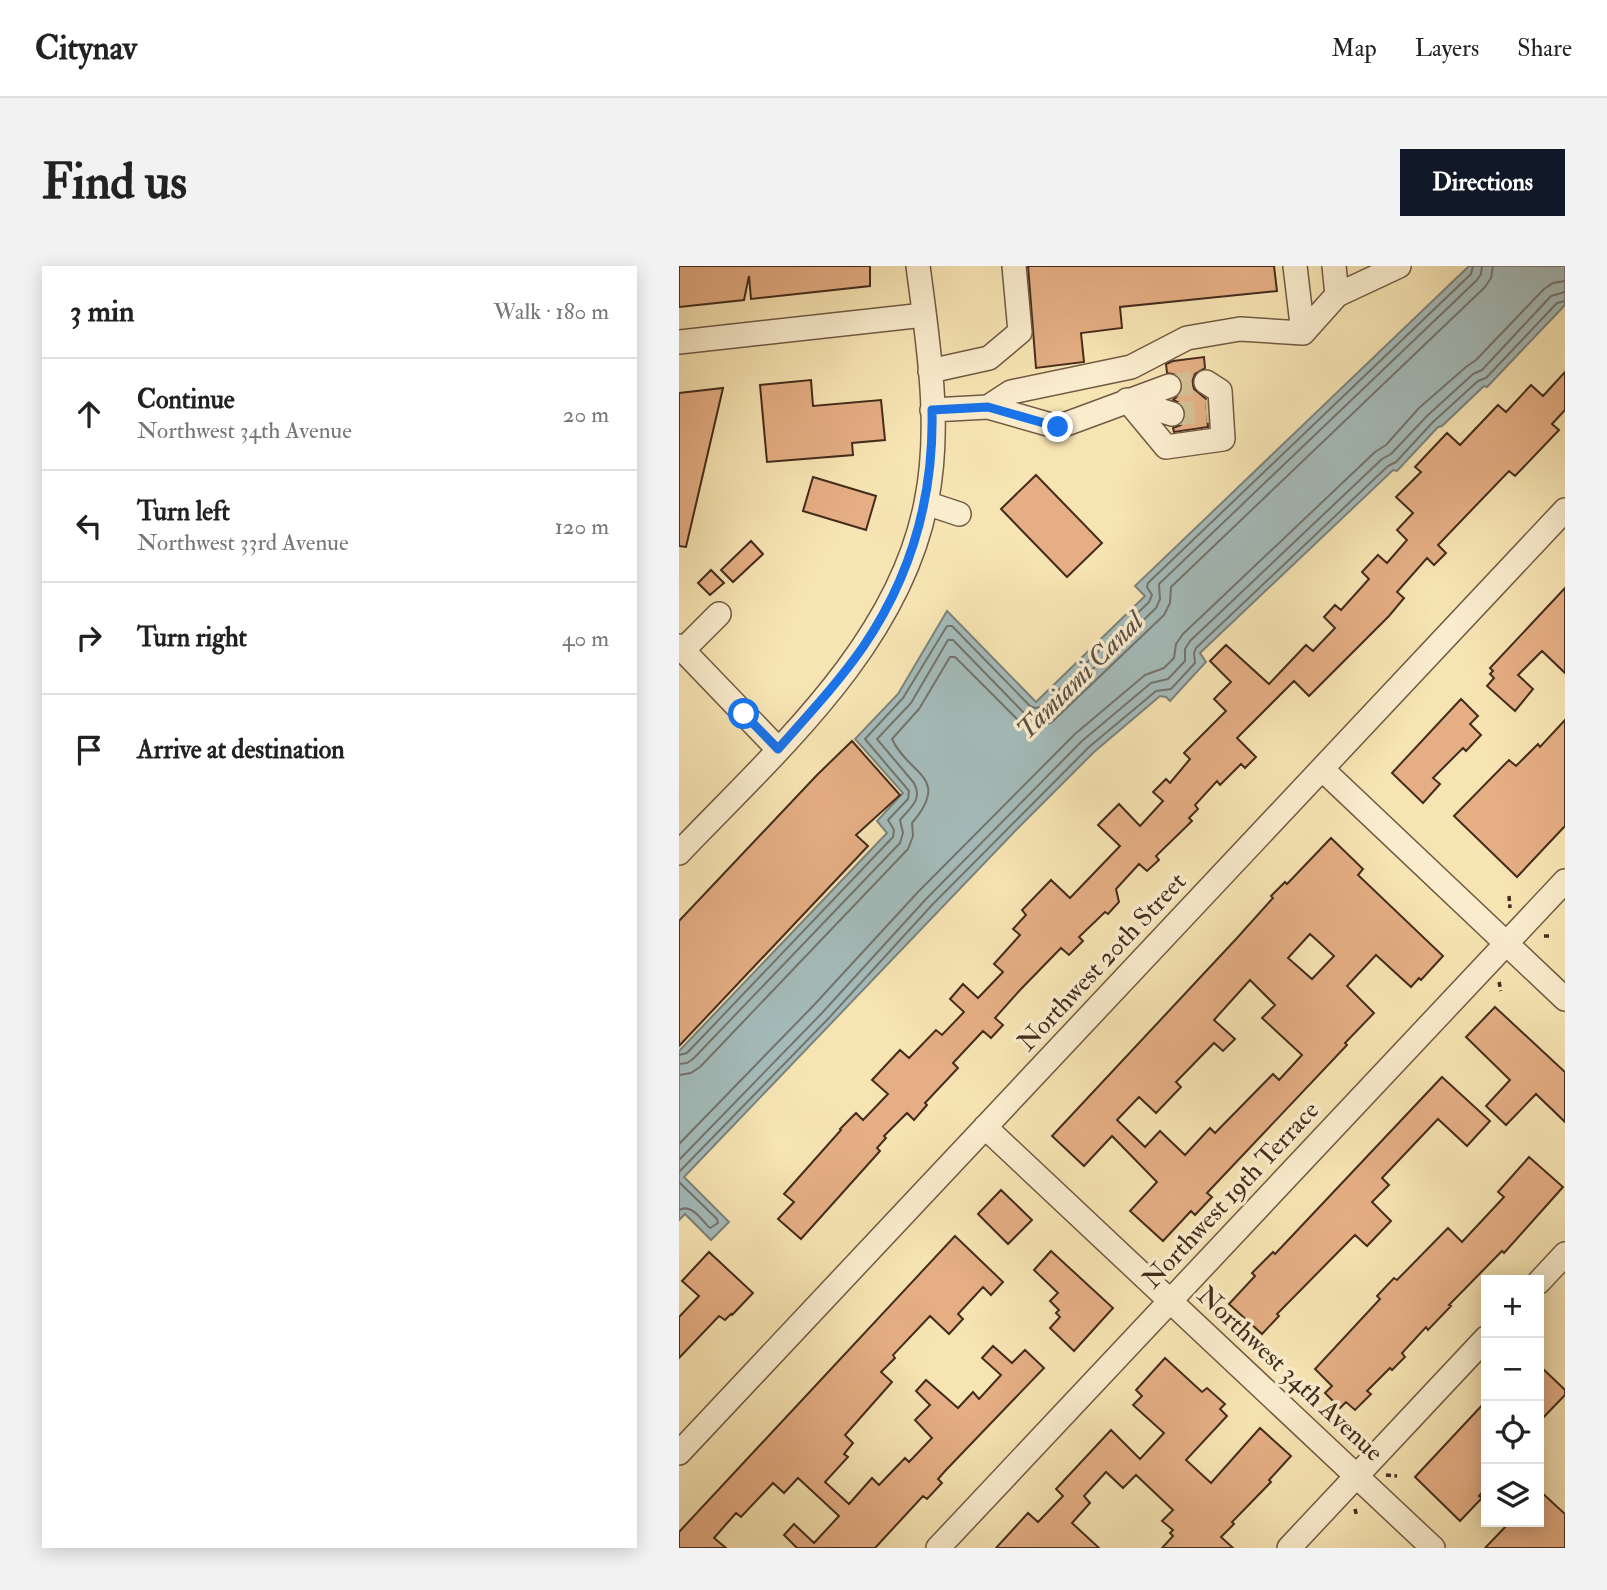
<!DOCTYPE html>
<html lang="en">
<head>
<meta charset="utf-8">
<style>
  :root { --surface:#fff; --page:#f2f2f2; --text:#222; --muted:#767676; --line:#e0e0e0; --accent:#111827 }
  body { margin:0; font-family:"IM FELL Double Pica",serif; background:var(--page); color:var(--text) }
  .controls { position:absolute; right:21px; bottom:21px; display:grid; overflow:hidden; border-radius:0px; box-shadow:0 4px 18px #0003 }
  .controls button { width:63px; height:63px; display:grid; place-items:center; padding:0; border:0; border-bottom:2px solid var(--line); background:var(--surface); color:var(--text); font:35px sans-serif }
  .stop { position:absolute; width:21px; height:21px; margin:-16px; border:5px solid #1a73e8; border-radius:50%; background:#fff }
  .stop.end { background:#1a73e8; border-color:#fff; box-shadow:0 2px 7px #0008 }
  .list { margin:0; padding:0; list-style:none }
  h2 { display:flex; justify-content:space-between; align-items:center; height:91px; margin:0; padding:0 28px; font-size:30px }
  h2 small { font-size:23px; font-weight:400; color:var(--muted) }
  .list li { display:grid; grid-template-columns:46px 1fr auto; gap:21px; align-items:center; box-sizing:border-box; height:112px; padding:0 28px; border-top:2px solid var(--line) }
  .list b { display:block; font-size:26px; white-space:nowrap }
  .list p { margin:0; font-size:23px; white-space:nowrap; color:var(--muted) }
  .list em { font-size:23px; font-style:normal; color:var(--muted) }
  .icon { flex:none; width:38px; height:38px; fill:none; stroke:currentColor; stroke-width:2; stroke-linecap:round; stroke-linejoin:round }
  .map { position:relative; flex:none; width:886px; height:1282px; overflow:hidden; border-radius:0px }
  header { display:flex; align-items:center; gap:42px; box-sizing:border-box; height:98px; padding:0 35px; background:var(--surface); border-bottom:2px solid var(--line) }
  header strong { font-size:33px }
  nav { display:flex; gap:38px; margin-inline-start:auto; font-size:24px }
  .intro { display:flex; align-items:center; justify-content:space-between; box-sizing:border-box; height:168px; padding:0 42px }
  h1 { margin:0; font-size:49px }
  .button { padding:18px 32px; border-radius:0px; background:var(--accent); color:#fff; font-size:24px; font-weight:700 }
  main { display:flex; gap:42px; padding:0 42px }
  aside { flex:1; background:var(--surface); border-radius:0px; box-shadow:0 4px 18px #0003 }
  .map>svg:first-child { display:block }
</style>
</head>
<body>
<header>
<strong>Citynav</strong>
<nav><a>Map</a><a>Layers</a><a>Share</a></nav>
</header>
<div class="intro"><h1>Find us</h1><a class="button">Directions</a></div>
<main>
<aside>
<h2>3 min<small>Walk · 180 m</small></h2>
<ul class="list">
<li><svg class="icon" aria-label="ahead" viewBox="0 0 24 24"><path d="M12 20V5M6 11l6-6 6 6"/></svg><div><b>Continue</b><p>Northwest 34th Avenue</p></div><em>20 m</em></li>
<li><svg class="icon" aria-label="left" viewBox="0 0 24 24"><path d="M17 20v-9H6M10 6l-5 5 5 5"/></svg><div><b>Turn left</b><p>Northwest 33rd Avenue</p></div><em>120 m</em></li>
<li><svg class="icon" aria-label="right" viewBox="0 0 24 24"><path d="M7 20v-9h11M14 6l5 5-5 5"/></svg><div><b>Turn right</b></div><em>40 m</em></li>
<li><svg class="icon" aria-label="arrive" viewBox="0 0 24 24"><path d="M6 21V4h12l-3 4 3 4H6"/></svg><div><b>Arrive at destination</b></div></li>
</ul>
</aside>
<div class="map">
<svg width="886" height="1282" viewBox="0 0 886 1282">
  <rect width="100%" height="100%" fill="#f7e4b3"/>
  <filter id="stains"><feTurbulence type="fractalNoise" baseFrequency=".00286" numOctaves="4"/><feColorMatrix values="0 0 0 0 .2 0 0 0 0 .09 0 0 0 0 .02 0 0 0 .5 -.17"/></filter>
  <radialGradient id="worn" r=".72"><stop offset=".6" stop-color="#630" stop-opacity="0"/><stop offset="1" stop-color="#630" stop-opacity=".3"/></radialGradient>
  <path fill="#a4bbba" stroke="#7e827b" stroke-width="2" d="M790,0h96v39l-78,82 -3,-1 -42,40 -4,1 -41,44 -4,-1 -193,183 6,9 -36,39 -4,-4 -6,-1 -66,56 -77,77 -333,348 45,45 -18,18 -26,-26 -6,6v-169l208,-218 -10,-12 26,-28 -48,-54 43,-45 49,-83 89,91 109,-106 -10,-10z"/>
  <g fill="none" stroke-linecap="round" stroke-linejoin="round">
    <path stroke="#74746b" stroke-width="2" d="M0,789l8,-2 206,-216 1,-7 -6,-10 20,-21 1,-8 -44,-52 38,-41 44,-72h5l78,80 5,2 6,-1 108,-105 3,-7 -5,-8 1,-4 323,-309 2,-8
      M0,798l8,-1 6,-4 207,-216 3,-10 -3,-13c10,-12 23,-20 14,-37l-37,-44 34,-36 37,-63h5l72,74 10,3 11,-3 110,-106 4,-9 -1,-15 318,-304 4,-6 1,-8
      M0,809l12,-2 9,-6 208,-218 5,-13 -1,-13c40,-47 -4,-48 -20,-84l27,-30 31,-52h5l66,66 16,5 15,-6 112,-107 6,-12 1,-16 314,-300 6,-9 2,-12
      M0,878l135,-139 104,-113 157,-158 70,-59 19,-7 10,-10 2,-14 7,-10 192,-182 11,-7 33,-37 47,-41 10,-7 68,-71 9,-6 12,-2
      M0,894l143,-147 104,-114 156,-158 69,-58 17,-4 17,-18v-12l5,-8 192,-182 9,-5 36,-38 46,-42 9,-4 69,-74 14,-4
      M0,906l149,-153 104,-114 157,-158 67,-56 15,-2 24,-26 -1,-10 2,-5 192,-182 8,-4 37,-40 45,-41 8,-3 71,-75 8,-2
      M0,916l38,37 1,4 -8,5c-9,-8 -18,-25 -31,-18"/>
  </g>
  <path fill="#e5ae84" stroke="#442c1c" stroke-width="2" fill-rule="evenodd" d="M0,0h191v20l-119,13 -2,-23 -5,24 -65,7z
    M349,0h246l3,25 -157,16 2,21 -41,5 3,29 -48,6z
    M525,91l1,11 -10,6 -3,8 2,7 12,10 2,28 -34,5 -1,-4 8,-3 4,-6 1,-7 -4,-8 -9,-4 7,-6 3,-6 -1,-7 -5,-6 -10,-2 -1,-9 7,-3z
    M886,106v38l-13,14 7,6 -44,46 -6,-5 -71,74 8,8 -12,12 -7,-7 -30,34 7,6 -15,18 -80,80 -15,-15 -57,57 19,19 -11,11 -4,-4 -21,21 -3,-4 -22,24 3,4 -9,9 3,3 -36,35 3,4 -12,11 -8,-7 -23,25 3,13 -11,12 -3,-2 -26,25 4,4 -14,14 -8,-7 -40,41 -26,29 8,7 -12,13 -8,-7 -30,32 5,5 -33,35 2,2 -13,15 -7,-7 -23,23 2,2 -9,10 3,3 -79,88 -23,-20 16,-17 -10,-8 57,-64 -1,-1 16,-16 7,7 25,-26 -16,-14 28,-30 9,8 27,-28 6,5 22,-23 -14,-13 13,-15 15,14 25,-26 -9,-8 26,-29 -7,-6 13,-14 -4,-5 29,-30 19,18 50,-52 -22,-21 21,-21 21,22 23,-25 -10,-9 13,-13 4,4 20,-24 -6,-6 42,-42 -12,-12 17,-17 -21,-21 16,-16 43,39 37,-39 7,6 22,-23 -11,-11 11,-12 6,5 28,-31 -7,-7 16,-17 9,8 20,-23 -10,-10 16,-17 -17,-16 25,-25 -6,-5 32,-34 13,12 38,-40 8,7 25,-27 12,11z
    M132,114l2,26 68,-6 4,40 -33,3 1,12 -86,7 -7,-77z
    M44,122l-37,159 -7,-1v-153z
    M357,209l66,68 -35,34 -66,-68z
    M134,211l63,19 -10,34 -63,-19z
    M72,275l12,13 -30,28 -12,-12z
    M32,304l13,13 -14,12 -12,-12z
    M886,322v85l-23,-22 -24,24 15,14 -18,22 -28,-25 7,-8 -4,-4 3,-3 -3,-3z
    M782,433l17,17 -8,8 11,11 -15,16 -3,-3 -30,30 7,6 -17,19 -31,-30z
    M886,454v106l-48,51 -63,-61 55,-56 7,6 22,-22 2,3z
    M173,475l48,54 -44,40 12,11 -189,200v-125l138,-146z
    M652,572l32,31 -5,6 85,81 -22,24 -2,-2 -8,9 -35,-32 -29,31 27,27 -29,30 2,2 -140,148 5,4 -17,18 -4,-4 -28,30 -33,-30 27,-29 -45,-46 -28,30 -32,-30 185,-198 36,-40 -2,-2 14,-14 2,2zM631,668l24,22 -22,23 -24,-21zM571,714l25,25 -13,13 40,37 -23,25 -6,-6 -58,59 -5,-5 -25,27 -25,-24 -15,16 -28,-27 22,-23 17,16 25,-26 -5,-5 38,-39 9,8 12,-12 -21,-19z
    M816,741l70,65v50l-29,-28 -30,31 -20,-19 24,-26 -44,-43z
    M763,811l48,44 -23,25 -29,-27 -56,59 7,7 -17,17 19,19 -24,25 -12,-11 -78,79 2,2 -17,18 -33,-30 26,-28 -3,-3 21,-21 2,2z
    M850,891l34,30 -59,66 -2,-2 -53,54 2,1 -23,24 -2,-3 -24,26 3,4 -13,13 -2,-2 -23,23 4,3 -16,16 -9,-8 -6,6 -15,-15 7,-7 -17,-17 65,-70 -3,-3 17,-18 3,2 51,-52 14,14 42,-45 -6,-5z
    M322,924l31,30 -24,24 -30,-30z
    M276,970l48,46 -12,13 -8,-8 -25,27 5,5 -14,15 -19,-18 -37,39 2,3 -14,14 11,10 -47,53 8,8 -9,11 4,3 -23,25 24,22 23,-26 7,7 26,-27 4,4 23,-24 -17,-18 15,-15 -14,-14 10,-11 32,28 15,-16 6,7 22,-24 -19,-17 11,-12 19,17 13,-13 19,18 -98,102 -8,9 4,4 -15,16 -4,-3 -48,52h-78l-13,-13 10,-11 20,19 25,-27 -41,-38 -14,15 -11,-10 -32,34 -5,-4 -22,25 12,10h-47v-16z
    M372,985l62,57 -39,43 -24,-23 10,-11 -4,-4 3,-3 -9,-9 8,-8 -24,-23z
    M30,986l44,41 -21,22 -1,-1 -6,6 -6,-4 -40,42v-41l20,-21 -17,-15z
    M486,1092l37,34 5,-4 18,16 -5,5 7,7 -41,44 25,23 49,-55 31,28 -22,24 2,2 -39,40 2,2 -13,13 12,11h-71l11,-12 -3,-3 3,-3 -11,-9 11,-11 -37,-35 -13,13 -17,-16 -22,24 6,7 -18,20 27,25h-103l32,-35 10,9 25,-26 -7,-7 55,-59 29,29 24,-26 -31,-28 9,-9 -6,-6z
    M860,1099l26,25v5l-26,27z
    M807,1135v87l-7,8 3,2 -22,23 -45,-44z
    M860,1224l26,24v34h-80l25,-26h29z"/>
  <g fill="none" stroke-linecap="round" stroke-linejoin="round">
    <path stroke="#d3bf95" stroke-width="23" stroke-dasharray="23 11" stroke-linecap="butt" d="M490,120l37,-4
      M493,148l38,-3"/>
    <g stroke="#715a42" stroke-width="26">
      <path id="minor" d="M616,0l8,67
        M655,0l3,29
        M624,67l34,-38 62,-29
        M0,76l245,-27
        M251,105l59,-13 31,-26 -6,-66
        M448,134l39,47 57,-8 -3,-48 -14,-9
        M448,134l45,14
        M309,141l23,-15 120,-25 56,-29 53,-9 63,4
        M253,144l56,-3 70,20 111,-41
        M247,237l33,11
        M0,380l99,103
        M4,384l36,-36
        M643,503l243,230
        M0,587c95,-100 219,-207 247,-350 16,-77 2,-160 -8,-237
        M306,861l448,421
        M860,1016l26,-28
        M0,1187l886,-943
        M259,1282l627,-667
        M610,1282l197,-210"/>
    </g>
    <path stroke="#442c1c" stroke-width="3.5" stroke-dasharray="5 3.5" stroke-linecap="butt" d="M830,630l1,12
      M865,670h8
      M820,716l2,9
      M524,1035l8,1
      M707,1209l11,1
      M676,1243l2,8"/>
    <use href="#minor" stroke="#faedce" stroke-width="23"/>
  </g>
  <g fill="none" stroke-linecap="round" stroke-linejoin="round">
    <path stroke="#1a73e8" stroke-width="9" d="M65,448l34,35c29,-33 60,-66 85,-102 49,-72 71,-151 69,-237l56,-3 70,20"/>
  </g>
  <g text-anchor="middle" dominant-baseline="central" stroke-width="7" stroke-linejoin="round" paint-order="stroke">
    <g font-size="26" fill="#442c1c" stroke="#faedce">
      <text transform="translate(423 696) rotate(-47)">Northwest 20th Street</text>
      <text transform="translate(552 929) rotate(-47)">Northwest 19th Terrace</text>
      <text transform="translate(611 1108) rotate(43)">Northwest 34th Avenue</text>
    </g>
    <g font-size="28" font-style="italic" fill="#5c5044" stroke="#faedce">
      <text transform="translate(401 410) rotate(-45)">Tamiami Canal</text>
    </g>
  </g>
  <rect width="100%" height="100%" filter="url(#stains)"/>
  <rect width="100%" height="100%" fill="url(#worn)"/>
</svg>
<div class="controls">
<button>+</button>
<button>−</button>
<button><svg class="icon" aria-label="locate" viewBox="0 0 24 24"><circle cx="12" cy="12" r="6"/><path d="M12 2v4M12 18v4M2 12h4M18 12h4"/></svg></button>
<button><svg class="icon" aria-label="layers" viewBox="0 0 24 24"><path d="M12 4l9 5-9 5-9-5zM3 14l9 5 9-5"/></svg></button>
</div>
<div class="stop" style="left:65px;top:448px"></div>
<div class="stop end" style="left:379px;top:161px"></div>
</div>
</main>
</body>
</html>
